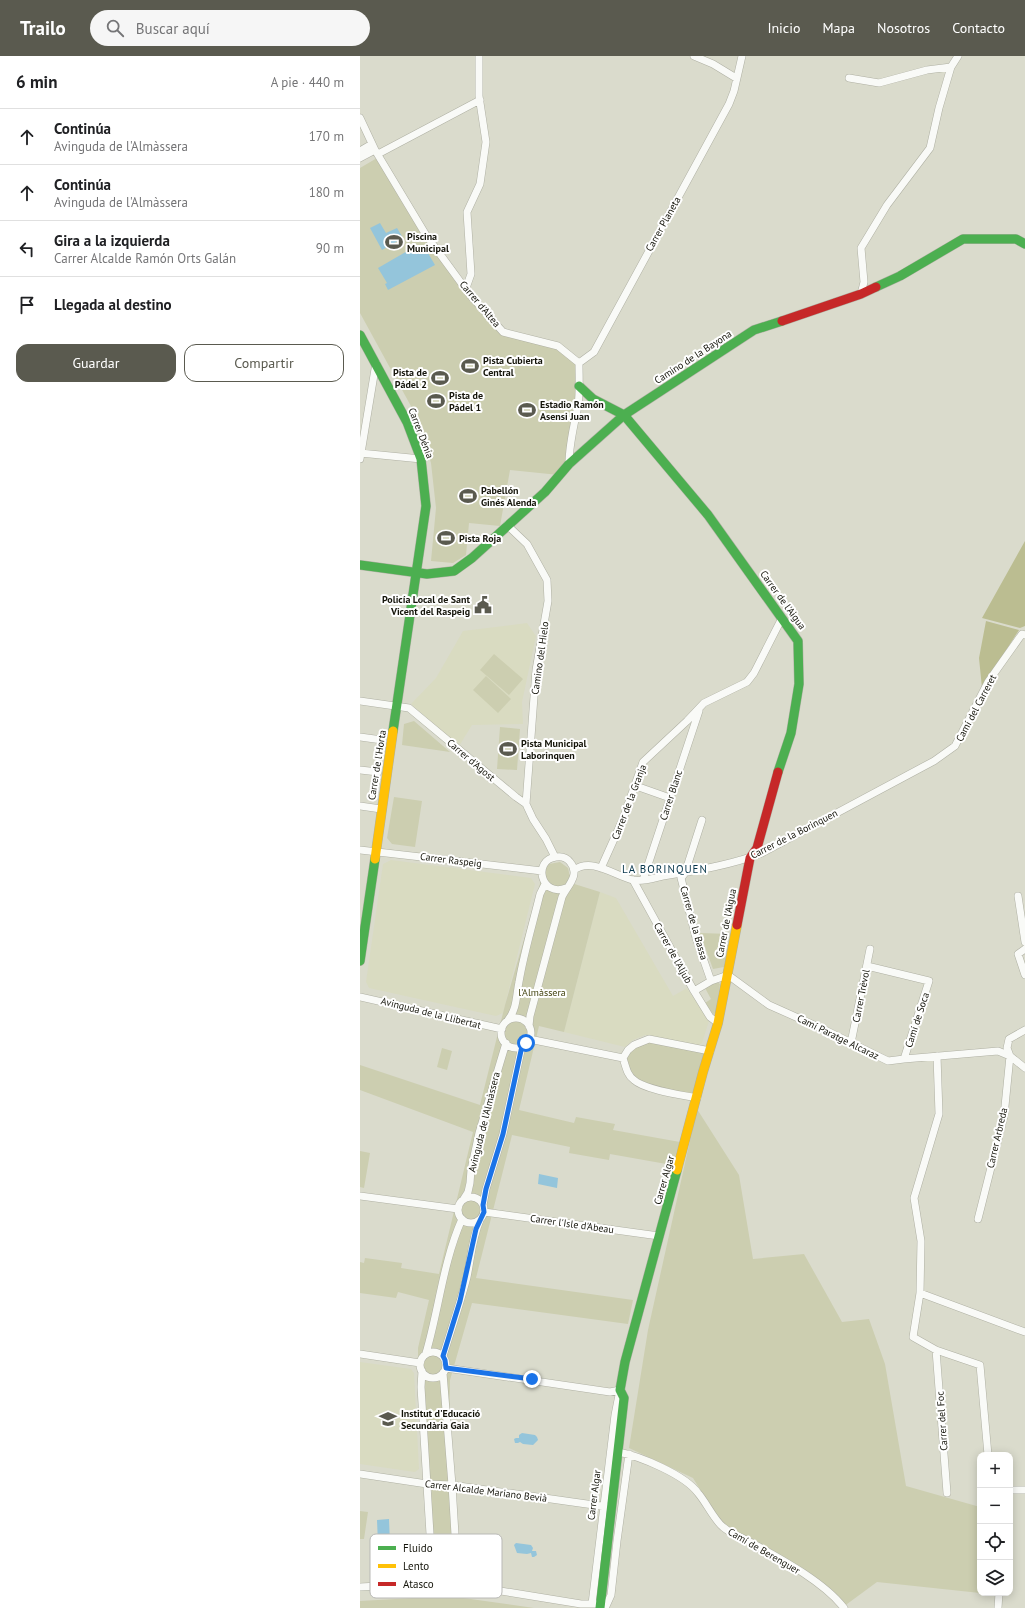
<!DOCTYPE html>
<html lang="es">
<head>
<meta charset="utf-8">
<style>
  :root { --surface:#fff; --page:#f6f6f6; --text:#202124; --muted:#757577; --line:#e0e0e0; --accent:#5a5a4f }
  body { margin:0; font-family:"PT Sans",sans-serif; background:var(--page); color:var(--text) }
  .controls { position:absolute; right:12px; bottom:12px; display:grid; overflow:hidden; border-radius:8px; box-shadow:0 2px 10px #0003 }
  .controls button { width:36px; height:36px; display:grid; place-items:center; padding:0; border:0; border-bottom:1px solid var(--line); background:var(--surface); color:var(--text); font:20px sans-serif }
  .stop { position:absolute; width:12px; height:12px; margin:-9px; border:3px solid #1a73e8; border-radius:50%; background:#fff }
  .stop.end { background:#1a73e8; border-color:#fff; box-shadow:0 1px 4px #0008 }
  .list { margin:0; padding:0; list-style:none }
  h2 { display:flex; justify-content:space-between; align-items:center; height:52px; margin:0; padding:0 16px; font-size:17px }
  h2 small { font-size:13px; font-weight:400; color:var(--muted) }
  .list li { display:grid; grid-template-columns:26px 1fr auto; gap:12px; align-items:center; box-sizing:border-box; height:56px; padding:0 16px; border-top:1px solid var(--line) }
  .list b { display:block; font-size:15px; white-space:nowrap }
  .list p { margin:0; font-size:13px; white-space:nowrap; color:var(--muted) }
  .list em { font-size:13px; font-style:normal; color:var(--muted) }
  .actions { display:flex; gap:8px; padding:12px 16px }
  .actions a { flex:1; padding:9px 0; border:1px solid var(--accent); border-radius:12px; text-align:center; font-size:14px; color:var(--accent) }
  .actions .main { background:var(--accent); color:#fff }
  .icon { flex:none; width:22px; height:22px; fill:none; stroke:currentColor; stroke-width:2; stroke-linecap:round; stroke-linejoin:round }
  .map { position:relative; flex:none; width:665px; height:1552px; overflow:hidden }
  header { display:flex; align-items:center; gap:24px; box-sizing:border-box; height:56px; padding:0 20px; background:var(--accent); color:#fff }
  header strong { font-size:19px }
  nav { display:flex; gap:22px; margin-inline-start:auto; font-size:14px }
  .search { width:280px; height:36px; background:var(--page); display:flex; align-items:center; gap:10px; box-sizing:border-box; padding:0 14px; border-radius:22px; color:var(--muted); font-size:15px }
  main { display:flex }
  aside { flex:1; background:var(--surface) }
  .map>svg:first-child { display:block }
</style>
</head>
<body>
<header>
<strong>Trailo</strong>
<div class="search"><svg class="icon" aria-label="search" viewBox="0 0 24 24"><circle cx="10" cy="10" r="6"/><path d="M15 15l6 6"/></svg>Buscar aquí</div>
<nav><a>Inicio</a><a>Mapa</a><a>Nosotros</a><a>Contacto</a></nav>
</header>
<main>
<aside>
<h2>6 min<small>A pie · 440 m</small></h2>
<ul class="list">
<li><svg class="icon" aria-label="ahead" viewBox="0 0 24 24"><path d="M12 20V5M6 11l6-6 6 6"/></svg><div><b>Continúa</b><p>Avinguda de l'Almàssera</p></div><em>170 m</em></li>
<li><svg class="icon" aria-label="ahead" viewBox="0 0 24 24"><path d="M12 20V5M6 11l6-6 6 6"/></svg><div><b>Continúa</b><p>Avinguda de l'Almàssera</p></div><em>180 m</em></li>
<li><svg class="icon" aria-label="left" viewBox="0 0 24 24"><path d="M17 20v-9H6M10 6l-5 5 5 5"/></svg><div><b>Gira a la izquierda</b><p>Carrer Alcalde Ramón Orts Galán</p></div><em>90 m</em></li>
<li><svg class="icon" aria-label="arrive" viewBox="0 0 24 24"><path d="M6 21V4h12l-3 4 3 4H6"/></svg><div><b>Llegada al destino</b></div></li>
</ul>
<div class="actions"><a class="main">Guardar</a><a>Compartir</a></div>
</aside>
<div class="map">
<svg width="665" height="1552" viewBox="0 0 665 1552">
  <rect width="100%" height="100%" fill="#dadbcc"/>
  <path fill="#d9dbc1" d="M167,567l9,13 -14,66 1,22 -51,1 -13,21 -48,-42 25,-26 27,-47z
    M31,804l140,18 4,6 -32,129 -7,3 -127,-28 -3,-6 17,-118z
    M240,836l16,6 57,98 14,-8 22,33 -7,22 -5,3 -44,-10 -8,-1 -12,5 -8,7 -61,-15z
    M0,1306l51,7 3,4 5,96 -4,3 -55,-8z"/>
  <path fill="#ccceb0" d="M17,102l49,77 77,97 55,14 21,17v23l-10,78 -10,11 -49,-5 -10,56 -31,-3 -3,32 -13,8 -22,-2 5,-53 -5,-45 -13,-44 -58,-106v-145z
    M134,598l29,25 -14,16 -29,-25z
    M126,620l25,23 -13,14 -25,-23z
    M54,665l36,31 -48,-7 2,-21z
    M140,671l20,2 -3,41 -20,-1z
    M34,741l28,4 -7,46 -23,-3 -5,-6z
    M200,806l8,6 2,9 -2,5 32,10 -36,140 -25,-6 -20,84 55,13 2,-6 39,7 -2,6 67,12 -8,23 -62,-11 -1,6 -40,-7 1,-6 -58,-12 -36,143 157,22 -5,24 -156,-21 -22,77 -2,99 -2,9 3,3 6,84 -6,5h-9l-4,-2 -5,-81 1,-7 2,-2 -4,-9 -12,-105v-26l11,-48 -31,-8 -2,6 -36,-5v-31l4,1 1,-5 37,5 -1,5 38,6 34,-142 -113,-42v-25l120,40 25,-100 39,-135 5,-6z
    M340,877l30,1 -6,33 -11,2z
    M357,926l3,2 -4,29 -3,1 -8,-11 6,-4 -6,-11z
    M289,983l61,12 -13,47 -62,-17 -12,-23 5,-8z
    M82,992l10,3 -5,19 -10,-3z
    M337,1053l42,66 14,84 51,-5 38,68 27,-3 16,45 21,122 74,21v86l-103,-11 -34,25 -68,-51 -52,-29 -30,-49 -64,-30 19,-118z
    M0,1095l10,2 -6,35 -4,-1z
    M0,1455l8,1 -4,27h-4z
    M89,1540l85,12h-174v-7z"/>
  <path fill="#bbbd91" d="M665,485v85l-5,2 -38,-10z
    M626,565l33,9 -37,58 -3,-30z"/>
  <path fill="#94c5db" d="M20,167l6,10 11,-5 6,10 -21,12 -12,-22z
    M56,190l2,3 6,-3 11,19 -47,25 -3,-6 2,-1 -9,-15z
    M179,1118l19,4 -1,10 -19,-4z
    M162,1377l13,2 2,2 1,3 -5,5 -10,-1 -3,-2 -2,1h-3l-1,-4 2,-1h3v-3z
    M29,1463l1,25h-12l-1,-24z
    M156,1487l15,2 2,3 -1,3h4l1,4 -3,2h-2l-1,-4 -4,1 -10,-1 -3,-8z"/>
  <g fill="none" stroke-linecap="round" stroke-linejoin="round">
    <g stroke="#afb0a3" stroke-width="8">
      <path id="street" d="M334,0l19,8 23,14
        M489,22l30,5 48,-13 24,-3
        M0,62l15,32 51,85 44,60 33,37 55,14 21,17c0,14 1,28 -1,43 -4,19 -9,38 -9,58
        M0,95l12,-7
        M18,98l102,-54
        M0,102l15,-8
        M106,232l5,-14 -4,-62 13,-28 6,-42 -7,-46v-40
        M501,238l3,-12 -3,-34 26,-43 43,-57 9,-40 12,-41 7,-11
        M219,307l15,-11 135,-248 5,-13 8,-35
        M0,397l61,6
        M0,403l16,-96
        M147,469l20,19 20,36 1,21 -12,69 -10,134
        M0,645l49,7 107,89 10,7 7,15 13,20 9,18
        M0,681l22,3
        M0,714l18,2
        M276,730l34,12
        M0,750l21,3
        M342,764l-17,53 -4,5 15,60 15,43
        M0,794l182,21
        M241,812l22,-49 20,-57 44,-41 17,-18 43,-21 7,-9 28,-55
        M214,814c18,-13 41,6 59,10 9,2 21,-2 30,-4 33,-5 68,-11 99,-23l172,-92 21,-15 33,-64 34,-48 3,1
        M273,824l61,111 16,26 8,6
        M283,824l56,-169
        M658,840l7,46
        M665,893l-7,5 7,21
        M507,910l62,15 -25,78
        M334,935l17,-10 17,-6 41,30 56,25 63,31 16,-2 94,-8 12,5 15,12
        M0,941l142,32
        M141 977a15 15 0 1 1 30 0a15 15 0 1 1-30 0Z
        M148,964c9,-11 8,-24 11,-38 5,-30 14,-59 21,-88l5,-10
        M169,970l1,-10 32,-119c5,-11 19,-22 8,-35 -3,-4 -8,-6 -14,-5 -24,3 -15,41 10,31
        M169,983l94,19
        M491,987l19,-94
        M577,1000l2,58 -25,84 7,43 -1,52 -7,44 23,13 44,15 8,90
        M337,1042c-15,-3 -52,-8 -63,-18 -7,-5 -8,-13 -11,-22l5,-8 6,-5 15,-6 61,12
        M0,1140l98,13
        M98 1154a13 13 0 1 1 26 0a13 13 0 1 1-26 0Z
        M103,1144l5,-8 2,-9 1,-13 8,-37 27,-90
        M123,1149l3,-16 17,-55 19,-88
        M124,1156l175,24
        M618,1163l26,-103 6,-60 -3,-8 2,-9 16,-9
        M560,1237l105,39
        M576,1294l11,143
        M60 1309a13 13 0 1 1 26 0a13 13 0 1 1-26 0Z
        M66,1297c13,-44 17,-91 36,-134
        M0,1298l60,9
        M83,1300c8,-26 17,-52 24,-79 4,-19 5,-39 13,-57
        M86,1312l164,24 10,-2 -5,25 -23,189
        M62,1315l-1,16 12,196
        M83,1317l9,112 6,99
        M258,1396c22,4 67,23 80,41 8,9 16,27 25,34 8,7 20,11 29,16 29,16 72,39 92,65
        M0,1418l67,10 25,1 156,22
        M650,1434h15
        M0,1531l73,-4 25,1 123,20h15
        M246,1550l5,-11 6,-54 12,-87
        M638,1552l1,-15"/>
    </g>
    <g stroke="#afb0a3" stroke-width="10">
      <path id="fast" d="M516,231l24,-11 63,-37h53l9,5
        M0,279l47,87 14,37 5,47 -33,225
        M219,330l14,13 31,16 84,100 90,126 1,43 -8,49 -13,39
        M0,509l67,9 27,-3 18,-13 73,-66 24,-28 55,-49 130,-85 28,-9
        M0,905l15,-102
        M240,1552l24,-210 -4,-8 5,-28 52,-192"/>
    </g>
    <g stroke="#afb0a3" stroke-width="10">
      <path id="slow" d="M15,803l18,-128
        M317,1114l26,-98 15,-49 19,-98"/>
    </g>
    <g stroke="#afb0a3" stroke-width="10">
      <path id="jam" d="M422,265l79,-27 15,-7
        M377,869l13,-67 7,-10 21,-76"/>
    </g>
    <use href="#street" stroke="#f9faf7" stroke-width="7"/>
    <use href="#fast" stroke="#4caf50" stroke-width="9"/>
    <use href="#slow" stroke="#ffc107" stroke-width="9"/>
    <use href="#jam" stroke="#c62828" stroke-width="9"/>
  </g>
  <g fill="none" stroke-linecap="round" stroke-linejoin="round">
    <path stroke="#1a73e8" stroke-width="5" d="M166,987l-4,3 -19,88 -17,55 -3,16 1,7 -8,17 -16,72 -17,55 2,4 1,8 86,11"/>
  </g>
  <defs>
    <g id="stadium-bare" transform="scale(1.38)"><path d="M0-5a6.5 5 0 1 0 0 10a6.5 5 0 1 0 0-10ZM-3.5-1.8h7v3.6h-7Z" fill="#5a5a4f" stroke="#fff" stroke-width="2.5" paint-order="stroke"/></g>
    <g id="civic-bare" transform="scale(1.38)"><path d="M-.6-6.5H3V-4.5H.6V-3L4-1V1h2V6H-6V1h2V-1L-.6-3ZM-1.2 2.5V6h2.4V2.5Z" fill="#5a5a4f" stroke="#fff" stroke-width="2.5" paint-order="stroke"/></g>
    <g id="school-bare" transform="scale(1.38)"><path d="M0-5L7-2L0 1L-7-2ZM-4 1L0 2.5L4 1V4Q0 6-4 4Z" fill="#5a5a4f" stroke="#fff" stroke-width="2.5" paint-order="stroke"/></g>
  </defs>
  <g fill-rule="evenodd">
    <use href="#stadium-bare" x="34" y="186"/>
    <use href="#stadium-bare" x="110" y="310"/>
    <use href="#stadium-bare" x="80" y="322"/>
    <use href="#stadium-bare" x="76" y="345"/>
    <use href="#stadium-bare" x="167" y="354"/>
    <use href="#stadium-bare" x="108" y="440"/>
    <use href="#stadium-bare" x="86" y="482"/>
    <use href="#civic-bare" x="123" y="549"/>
    <use href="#stadium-bare" x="148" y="693"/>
    <use href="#school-bare" x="28" y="1363"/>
  </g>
  <g text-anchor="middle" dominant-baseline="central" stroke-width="4" stroke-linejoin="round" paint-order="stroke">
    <g font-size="10" fill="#15150b" stroke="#fff">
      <text transform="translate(303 168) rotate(-61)">Carrer Planeta</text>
      <text transform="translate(120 248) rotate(50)">Carrer d'Altea</text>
      <text transform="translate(333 301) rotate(-33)">Camino de la Bayona</text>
      <text transform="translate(61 377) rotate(69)">Carrer Dénia</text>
      <text transform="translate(423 544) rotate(54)">Carrer de l'Aigua</text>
      <text transform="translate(180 602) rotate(-82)">Camino del Hielo</text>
      <text transform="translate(616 652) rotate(-62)">Camí del Carreret</text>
      <text transform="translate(111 704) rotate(40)">Carrer d'Agost</text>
      <text transform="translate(17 709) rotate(-81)">Carrer de l'Horta</text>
      <text transform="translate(311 739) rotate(-72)">Carrer Blanc</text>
      <text transform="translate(269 746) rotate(-69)">Carrer de la Granja</text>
      <text transform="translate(434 778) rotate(-27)">Carrer de la Borinquen</text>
      <text transform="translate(91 804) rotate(7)">Carrer Raspeig</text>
      <text transform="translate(334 867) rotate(74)">Carrer de la Bassa</text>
      <text transform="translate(366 867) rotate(-79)">Carrer de l'Aigua</text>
      <text transform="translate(313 897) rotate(61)">Carrer de l'Aljub</text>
      <text transform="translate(501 940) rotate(-79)">Carrer Trèvol</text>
      <text transform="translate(71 957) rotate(14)">Avinguda de la Llibertat</text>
      <text transform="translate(557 964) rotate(-72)">Camí de Soca</text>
      <text transform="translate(478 981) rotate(26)">Camí Paratge Alcaraz</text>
      <text transform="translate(124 1066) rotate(-76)">Avinguda de l'Almàssera</text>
      <text transform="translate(637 1082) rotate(-77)">Carrer Arbreda</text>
      <text transform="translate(304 1124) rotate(-74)">Carrer Algar</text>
      <text transform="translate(212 1168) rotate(8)">Carrer l'Isle d'Abeau</text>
      <text transform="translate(582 1365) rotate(-94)">Carrer del Foc</text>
      <text transform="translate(126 1435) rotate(7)">Carrer Alcalde Mariano Bevià</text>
      <text transform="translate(234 1439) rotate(-83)">Carrer Algar</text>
      <text transform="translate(404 1495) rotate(30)">Camí de Berenguer</text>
    </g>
    <g font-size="10" font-weight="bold" fill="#15150b" stroke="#fff" text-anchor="start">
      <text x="47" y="180">Piscina<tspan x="47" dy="12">Municipal</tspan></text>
      <text x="123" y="304">Pista Cubierta<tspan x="123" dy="12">Central</tspan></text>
      <text x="67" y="316" text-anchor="end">Pista de<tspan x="67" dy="12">Pádel 2</tspan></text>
      <text x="89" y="339">Pista de<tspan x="89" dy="12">Pádel 1</tspan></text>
      <text x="180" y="348">Estadio Ramón<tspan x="180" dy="12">Asensi Juan</tspan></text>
      <text x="121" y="434">Pabellón<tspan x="121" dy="12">Ginés Alenda</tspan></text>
      <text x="99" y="482">Pista Roja</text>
      <text x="110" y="543" text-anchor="end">Policía Local de Sant<tspan x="110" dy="12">Vicent del Raspeig</tspan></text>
      <text x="161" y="687">Pista Municipal<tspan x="161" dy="12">Laborinquen</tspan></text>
      <text x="41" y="1357">Institut d'Educació<tspan x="41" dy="12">Secundària Gaia</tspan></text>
    </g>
    <g font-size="10" fill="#43430f" stroke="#fff">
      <text x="182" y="936">l'Almàssera</text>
    </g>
    <g font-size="11" letter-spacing="1" fill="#07364b" stroke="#fff">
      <text x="305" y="813">LA BORINQUEN</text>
    </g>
  </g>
  <rect x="10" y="1478" width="132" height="64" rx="6" fill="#fff" stroke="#b9b9b6" stroke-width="1"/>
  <rect x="18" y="1490" width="18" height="4" fill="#4caf50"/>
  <rect x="18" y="1508" width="18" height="4" fill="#ffc107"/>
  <rect x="18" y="1526" width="18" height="4" fill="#c62828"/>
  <g font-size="11" fill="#15150b">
    <text x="43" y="1496">Fluido</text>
    <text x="43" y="1514">Lento</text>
    <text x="43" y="1532">Atasco</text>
  </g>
</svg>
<div class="controls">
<button>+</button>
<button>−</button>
<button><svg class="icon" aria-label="locate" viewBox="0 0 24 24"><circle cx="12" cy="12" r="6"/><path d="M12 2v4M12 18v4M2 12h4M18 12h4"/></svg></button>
<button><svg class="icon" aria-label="layers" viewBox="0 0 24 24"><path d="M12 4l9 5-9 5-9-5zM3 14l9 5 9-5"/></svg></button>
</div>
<div class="stop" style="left:166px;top:987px"></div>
<div class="stop end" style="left:172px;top:1323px"></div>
</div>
</main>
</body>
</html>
